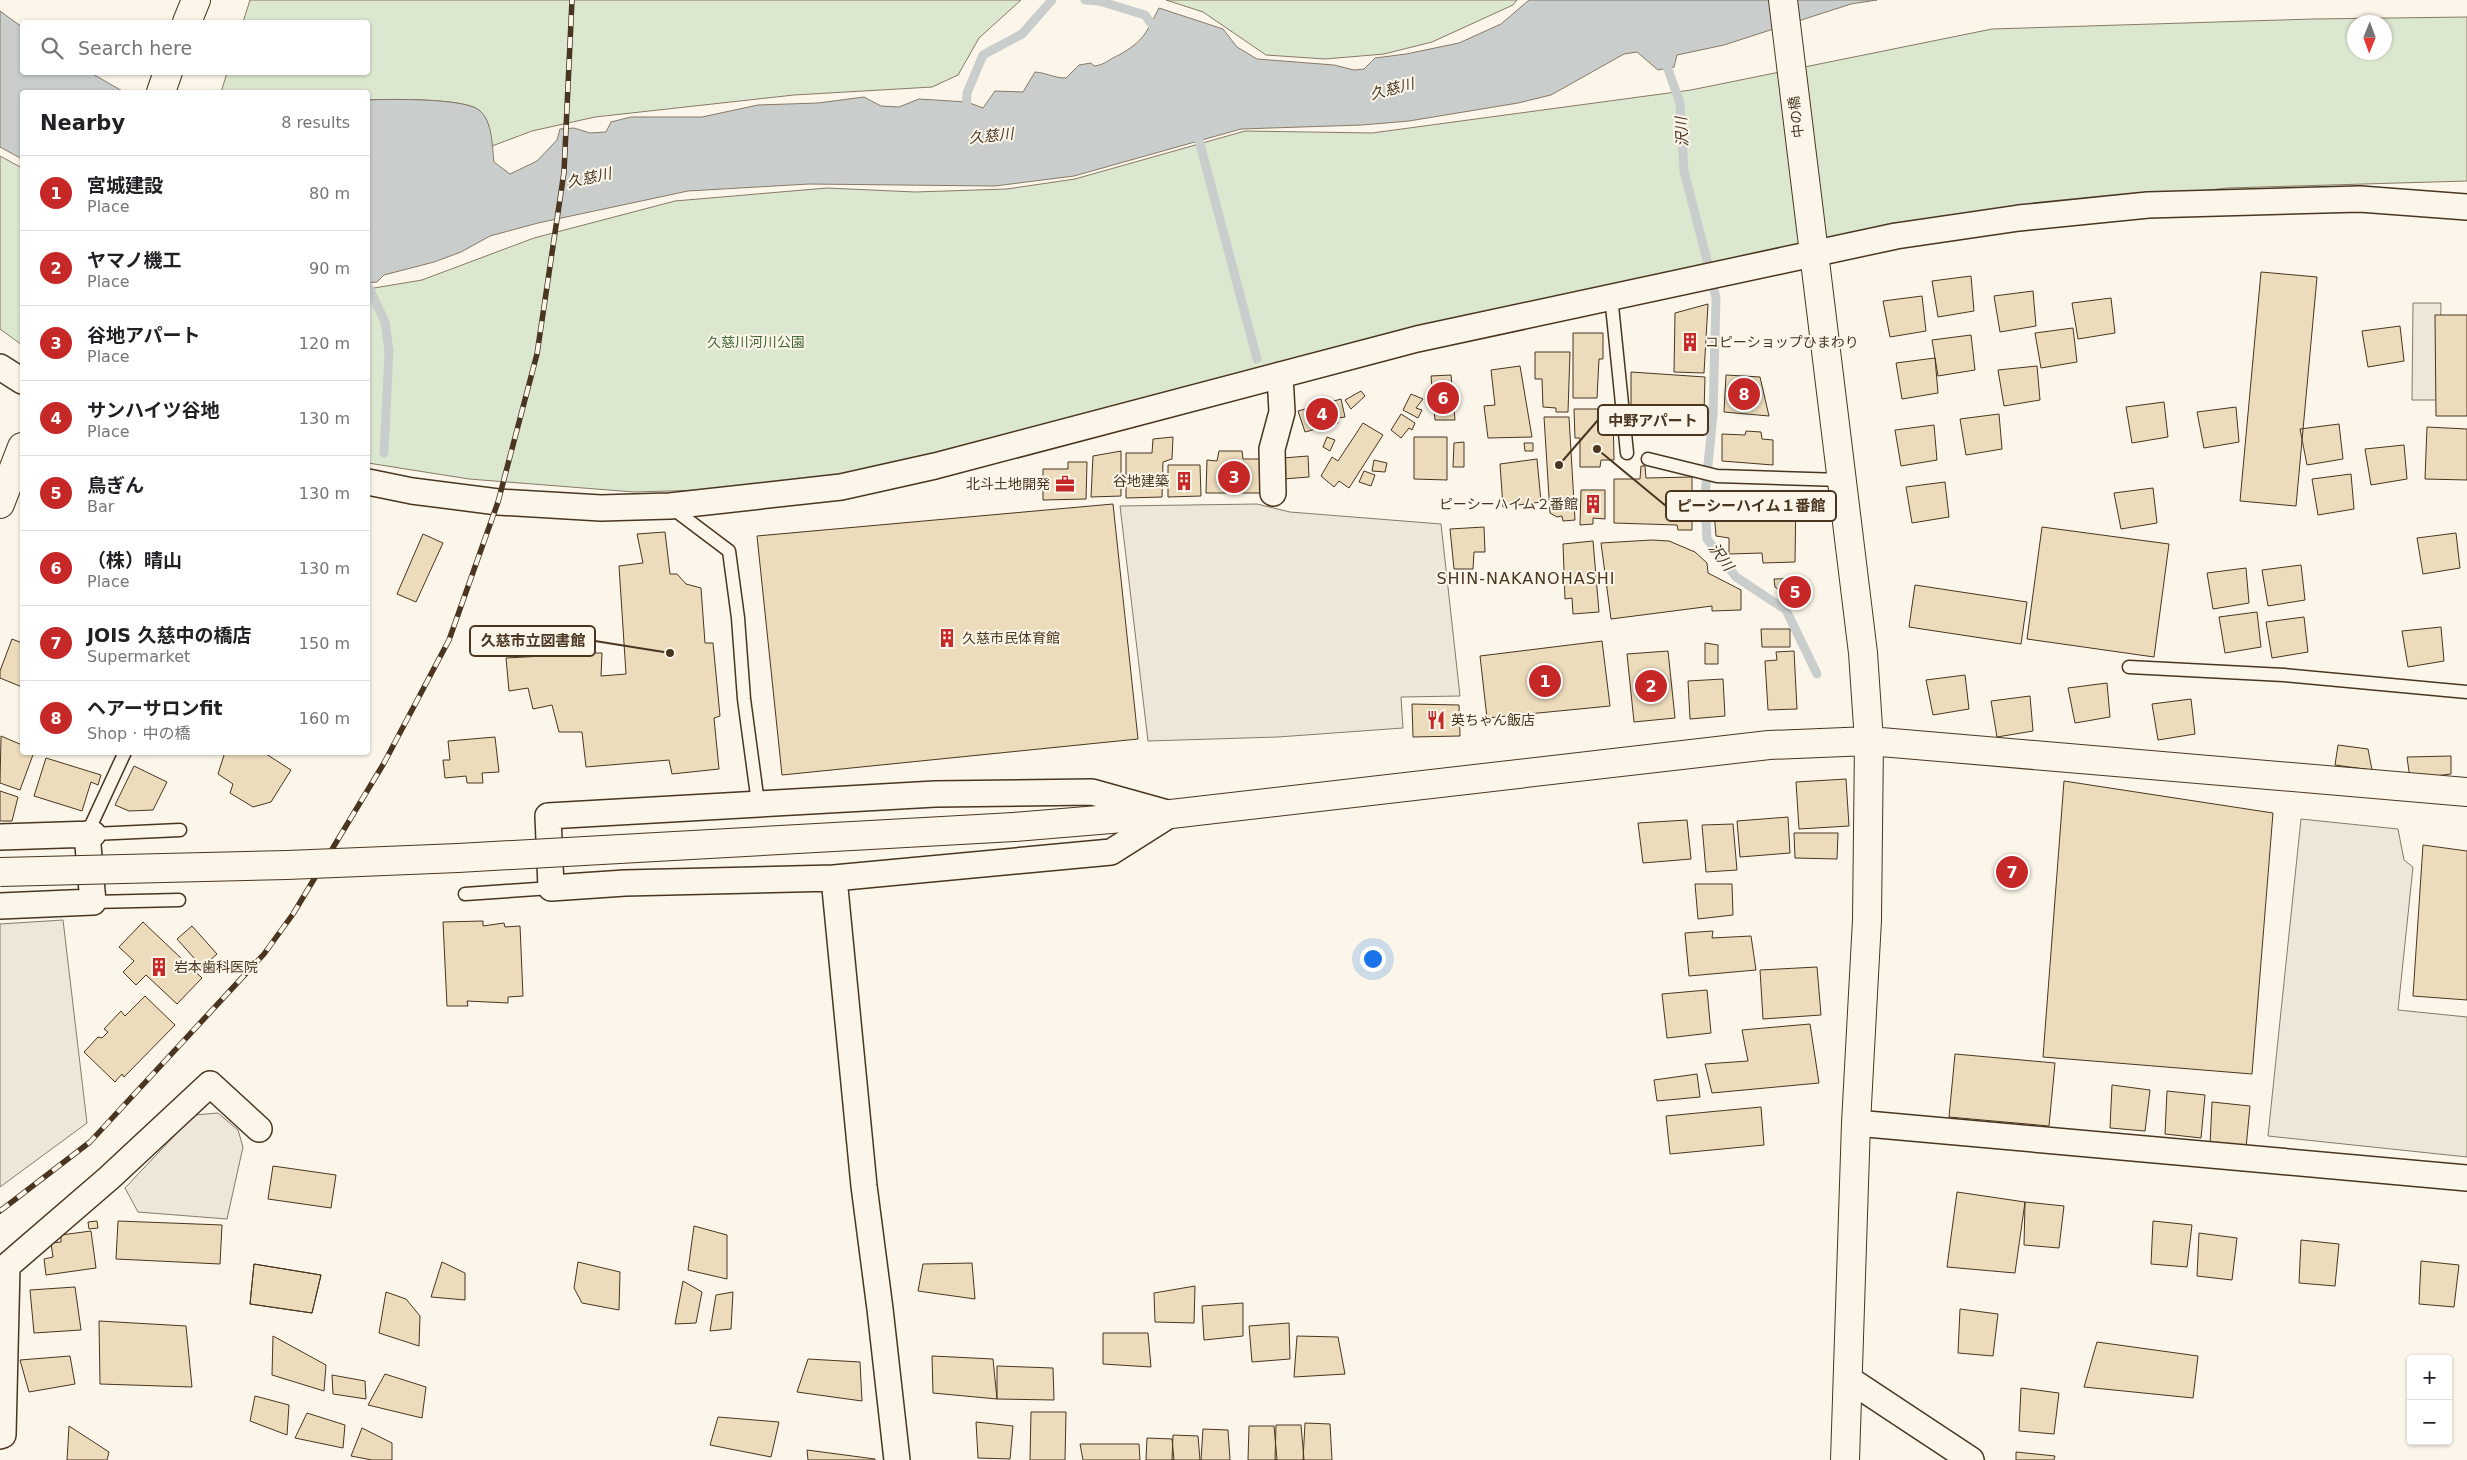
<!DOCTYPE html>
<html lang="en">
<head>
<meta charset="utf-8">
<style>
  :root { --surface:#fff; --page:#f2f2f2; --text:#202124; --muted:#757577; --line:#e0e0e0; --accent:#c62828 }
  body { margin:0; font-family:"DejaVu Sans","Noto Sans JP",sans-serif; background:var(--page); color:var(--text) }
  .controls { position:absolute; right:15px; bottom:15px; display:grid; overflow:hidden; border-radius:5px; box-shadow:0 1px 4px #0004 }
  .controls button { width:45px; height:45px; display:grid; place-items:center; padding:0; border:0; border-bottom:1px solid var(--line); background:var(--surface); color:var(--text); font:25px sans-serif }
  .compass { position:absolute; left:2347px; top:15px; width:45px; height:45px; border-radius:50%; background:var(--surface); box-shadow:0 1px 4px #0004; rotate:181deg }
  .you { position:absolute; left:1372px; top:958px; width:18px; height:18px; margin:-12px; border:4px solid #fff; border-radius:50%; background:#1a73e8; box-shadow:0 0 0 8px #1a73e833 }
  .badge { display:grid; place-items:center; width:32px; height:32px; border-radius:50%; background:var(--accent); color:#fff; font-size:16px; font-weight:700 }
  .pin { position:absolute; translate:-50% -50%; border:2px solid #fff; box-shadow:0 1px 5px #0006 }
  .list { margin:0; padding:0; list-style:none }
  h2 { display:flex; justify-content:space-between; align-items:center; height:65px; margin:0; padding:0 20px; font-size:21px }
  h2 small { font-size:16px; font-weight:400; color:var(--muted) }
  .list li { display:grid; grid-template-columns:32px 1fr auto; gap:15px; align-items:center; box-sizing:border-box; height:75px; padding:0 20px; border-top:1px solid var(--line) }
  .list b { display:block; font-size:19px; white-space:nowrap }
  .list p { margin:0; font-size:16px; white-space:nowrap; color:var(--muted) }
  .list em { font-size:16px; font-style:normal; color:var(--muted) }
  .icon { flex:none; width:28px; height:28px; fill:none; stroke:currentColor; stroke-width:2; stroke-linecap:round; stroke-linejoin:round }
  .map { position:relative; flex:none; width:2467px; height:1460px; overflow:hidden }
  .search { position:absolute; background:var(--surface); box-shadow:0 1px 4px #0004; left:20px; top:20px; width:350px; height:55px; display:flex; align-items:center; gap:12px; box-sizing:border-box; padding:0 18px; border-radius:5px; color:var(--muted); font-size:19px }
  .panel { position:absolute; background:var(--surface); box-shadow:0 1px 4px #0004; left:20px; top:90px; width:350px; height:665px; border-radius:5px }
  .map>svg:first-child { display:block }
</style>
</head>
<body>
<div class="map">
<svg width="2467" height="1460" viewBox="0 0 2467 1460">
  <rect width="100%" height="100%" fill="#fbf6e9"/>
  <path fill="#dce7d0" stroke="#887966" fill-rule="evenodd" d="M250,0h771l-42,38 -21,37 -26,12 -138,8 -199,22 -63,14 -40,15c-2,-12 -3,-28 -13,-36 -16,-12 -89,-11 -111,-10v-8h-147l6,-19 141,-1v-50h-125z
    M1166,0h351l-4,5 -81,37 -48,12 -59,5 -59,-4 -63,-43z
    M2467,17v164l-240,7 -260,29 -1019,236 -174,35 -140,4 -165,-13 -101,-16v-174l54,-9 112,-42 141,-37 152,-13 88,4 92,-3 68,-10 170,-48 127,2 319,-43 301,-61 321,-10zM2354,22h30v30h-30z
    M0,156l22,12v177l-22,-16z"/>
  <path fill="#ede7d9" stroke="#887966" d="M2413,303h28l-2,97h-27z
    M1257,504l33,8 151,12 19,172 -59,1 2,31 -125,9 -130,4 -28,-235z
    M2301,819l97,10 6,31 9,7 -15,143 69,7v140l-199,-21z
    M63,920l24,203 -87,64v-263z
    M218,1113l20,17 5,17 -16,72 -89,-7 -13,-24 69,-73z"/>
  <path fill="#c9cecd" stroke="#887966" d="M1529,0h348l-26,4 -127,41 -47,10 -3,12 -16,3 -21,-18 -13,2 -73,41 -33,8 -109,18 -47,4 -121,4 -167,47 -79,10 -186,-2 -121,7 -150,32 -48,13 -29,16 -27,10 -50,13 -7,7 -9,1v-183c21,-1 96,-2 111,10 14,11 13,37 15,52l16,12 27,-13 20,-21 3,-11 14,-1 16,5 16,-1 5,-10 20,-5h71l56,-12 60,-2 46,-6 17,9 18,1 20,-8 48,3 16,6 12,-17 28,1 12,-20c12,1 19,6 31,6l13,-13 12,-2 3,3c11,-1 15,-7 25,-11 25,-14 27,-22 40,-47l64,21 14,18 20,12 77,6 20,5 10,-1 11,-11 31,-4 53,-11 42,-19z
    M0,11l22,16v45l69,1 33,19h-102v67l-22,-12z"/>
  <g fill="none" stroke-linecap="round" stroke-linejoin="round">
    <path stroke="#c9cecd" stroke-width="9" d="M1085,0l14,1 46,14 13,18
      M1664,58l16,45 4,68 24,93
      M966,112l1,-19 16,-38 39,-21 30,-34
      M1196,129l61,230
      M368,286l17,36 4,29 -5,102
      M1713,286l3,12 -3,117 -8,80 2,44 29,38 50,33 31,64"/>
  </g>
  <path fill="#ecdcbc" stroke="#4a3520" d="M2261,272l56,5 -21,229 -56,-5z
    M1971,276l3,35 -36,6 -6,-36z
    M2033,291l3,35 -36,6 -6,-36z
    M1922,296l4,35 -36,6 -7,-36z
    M2111,298l4,35 -37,6 -6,-36z
    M1708,304l-4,69 -30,-1 1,-59z
    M2435,315h32v101h-31z
    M2400,326l4,35 -36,6 -6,-36z
    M2073,328l4,34 -36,6 -6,-35z
    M1573,333h30v26h-4l-2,39h-24z
    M1971,335l4,35 -37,6 -6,-36z
    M1535,352h35l-2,60h-12v-4l-13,-1 -1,-28h-7z
    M1935,358l3,35 -36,6 -6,-36z
    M1520,366l12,71 -44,1 -4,-32 11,-1 -4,-35z
    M2037,366l3,34 -36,6 -6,-36z
    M1631,372l74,5 -1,36h-5l-1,7 -47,-1 1,-12 -21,-1z
    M1451,375l4,45h-20l-4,-44z
    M1726,375l34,2 9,39 -45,-4z
    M1361,391l4,5 -14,13 -6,-9z
    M1411,394l12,5 -7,9 6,2 -4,8 -15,-8z
    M1341,399l4,18 -8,1 1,5 -33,9 -7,-21z
    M2164,402l4,35 -36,6 -6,-36z
    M2236,407l3,35 -35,6 -7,-36z
    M1574,409h27v4h12l1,47h-13l-1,7h-20v-29h-5z
    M1401,414l14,9 -3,7 -3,-2 -8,10 -10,-8z
    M1999,414l3,35 -36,6 -6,-36z
    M1544,417h25l6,103 -12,1 -1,-5 -5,1 -7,-4z
    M1363,423l20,12 -34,53 -10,-7 -5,6 -13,-11 11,-19 6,4z
    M2339,424l4,35 -36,6 -7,-36z
    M1934,425l3,35 -36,6 -6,-36z
    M2427,427l40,2v51l-42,-1z
    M1746,431l15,1 1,7 11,1v25l-51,-4v-27l23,1z
    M1173,437l-1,22 -9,3 -1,35 -36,1v-45h26l1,-14z
    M1327,437l8,3 -5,11 -7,-4z
    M1414,437h33v43l-33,-1z
    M1464,442v25h-11l1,-24z
    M1524,443h9v8h-8z
    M2404,445l3,34 -36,6 -6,-36z
    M1121,451v45l-30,1 2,-41z
    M1219,451h23l1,8h19l-1,34h-55l1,-33 10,1z
    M1308,456l1,21 -26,2v-21z
    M1537,459l4,43 -38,5 -3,-43z
    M1374,460l13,3 -2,9 -13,-1z
    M1068,462h19l-1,37 -43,1v-31h25z
    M1168,465h32l1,31 -33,1z
    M1641,466h4l1,12 46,-1v53h-14l-1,-5 -63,-2v-44h26z
    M1364,471l11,4 -4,11 -12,-4z
    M2351,474l3,35 -36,6 -6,-36z
    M1945,482l4,35 -37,6 -6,-36z
    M2153,488l4,35 -36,6 -7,-36z
    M1581,490h24v29l-12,-1v6l-13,1z
    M1777,493h19l-1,69 -32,1 -1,-10 -33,1v-16l-13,-2 -2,-24 43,1 -1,-11 11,2 1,7h9z
    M1113,504l25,235 -356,36 -25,-239z
    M1484,527l1,25h-11l-1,17h-19l-4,-40z
    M2042,527l127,17 -15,113 -127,-18z
    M665,532l5,42h7l9,10 15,4 4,55h8l7,73 -6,2 5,51 -47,5 -3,-14 -83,7 -4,-35h-23l-7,-27 -19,4 -5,-21 -19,3 -3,-33 75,-4v-12h13l1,11h7l-1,23 25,-2 -7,-108 24,-3 -6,-29z
    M2456,533l4,35 -37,6 -6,-36z
    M423,534l20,9 -27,59 -19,-8z
    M1652,540l17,1 26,11 12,11 1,10 33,17v20l-29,1v-5l-101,13 -10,-76z
    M1593,541l6,71 -26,2 -1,-16 -7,1 -2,-55z
    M2301,565l4,35 -37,6 -6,-36z
    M2246,568l3,35 -36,6 -6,-36z
    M1805,578l4,19 -16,3 -18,-13 -1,-8z
    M1915,585l112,17 -6,42 -112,-17z
    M2257,612l4,35 -36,6 -6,-36z
    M2304,617l4,35 -36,6 -6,-36z
    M2441,627l3,34 -36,6 -6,-36z
    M1761,629h29v18h-28z
    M12,639l10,4v44l-22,-9v-7z
    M1602,641l8,65 -123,12 -7,-62z
    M1705,643l13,2v19h-13z
    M1668,651l7,67 -41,4 -7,-68z
    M1794,651l3,58 -29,1 -3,-49 12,-1 -1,-8z
    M1965,675l4,34 -36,6 -7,-35z
    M1723,679l2,37 -35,3 -2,-38z
    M2107,683l3,34 -35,6 -7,-35z
    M2030,696l3,35 -36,6 -6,-36z
    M2191,699l4,35 -37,6 -6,-36z
    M1412,704l47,1 1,31 -47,1z
    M1,736l21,9v7h12l-14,38 -20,-7z
    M495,737l4,35 -17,1 1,10h-16l-1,-7 -21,2 -2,-18h7l-2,-19z
    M2338,745l30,4 4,21 -37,-5z
    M225,752h38l28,18 -20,32 -18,5 -23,-14 3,-9 -15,-10z
    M2451,756v18l-41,5 -3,-22z
    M46,758l55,17 -3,10 -7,-3 -9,29 -48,-15z
    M134,766l33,16 -14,28 -24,1 -14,-6z
    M1846,779l3,47 -50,3 -3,-47z
    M2064,781l209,32 -21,261 -209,-17z
    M0,791l18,6 -6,24h-12z
    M1788,817l2,36 -50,4 -3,-36z
    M1687,820l4,39 -48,4 -5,-40z
    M1733,824l4,46 -31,2 -4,-47z
    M1794,833h44l-1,26 -42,-1z
    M2423,845l44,6v149l-54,-4z
    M1695,884h37l1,31 -35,4z
    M483,921v5l21,-3 1,4 15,-1 3,70 -15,1v6l-41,-2 1,5h-21l-4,-84z
    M143,922l59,56 -25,26 -31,-29 -10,10 -13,-13 11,-11 -15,-14z
    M192,926l25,28 -15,13 -25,-28z
    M1713,931l-1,7 39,-2 5,34 -67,6 -4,-43z
    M1817,967l4,48 -58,4 -3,-49z
    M1707,990l4,43 -44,5 -5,-44z
    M145,996l30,29 -51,52 -2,-3 -7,8 -31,-30 14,-15 4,1 6,-6 -4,-3 17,-18 4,5z
    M1810,1024l9,59 -107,10 -7,-29 43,-3 -6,-31z
    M1955,1054l100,9 -6,63 -100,-9z
    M1697,1074l3,23 -43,4 -3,-21z
    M2112,1085l38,5 -5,41 -35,-3z
    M2167,1091l38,4 -4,43 -36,-4z
    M2212,1102l38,4 -4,42 -36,-3z
    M1761,1107l3,38 -94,9 -4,-38z
    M273,1166l63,9 -5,33 -63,-9z
    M1957,1192l68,10 -10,71 -68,-6z
    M2025,1202l39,4 -5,42 -35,-3z
    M97,1221l1,7 -9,1 -1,-7z
    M118,1221l104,4 -2,39 -104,-5z
    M2153,1221l39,4 -5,42 -36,-3z
    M694,1226l33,9v44l-39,-9z
    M91,1231l5,37 -50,7 -2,-16 9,-2 -2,-14 10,-1v-7z
    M2199,1233l38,5 -5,42 -35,-4z
    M2301,1240l38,4 -4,42 -36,-3z
    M2421,1261l38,4 -5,42 -35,-3z
    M442,1262l23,11v27l-34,-3z
    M578,1262l42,10 -1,38 -37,-7 -8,-15z
    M972,1263l3,36 -57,-8 5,-27z
    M254,1264l67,11 -9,38 -62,-9z
    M254,1264l67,11 -9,38 -62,-9z
    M683,1281l19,11 -6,31 -21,1z
    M1195,1286l-1,37 -39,-1 -1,-29z
    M75,1287l6,43 -47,3 -4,-43z
    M386,1292l20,7 14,17 -1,30 -40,-13z
    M733,1292l-2,37 -21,2 6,-36z
    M1243,1303v33l-39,4 -2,-34z
    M1960,1309l38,5 -5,42 -35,-3z
    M99,1321l87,5 6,61 -92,-3z
    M1289,1323l1,36 -38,3 -3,-36z
    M1103,1333h45l3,34 -48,-3z
    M273,1336l53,29 -2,26 -52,-16z
    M1297,1336l41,1 7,37 -51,3z
    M2097,1342l101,14 -5,42 -109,-11z
    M70,1356l5,28 -46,8 -9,-32z
    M932,1356l61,3 4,40 -64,-6z
    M808,1359l52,3 2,39 -65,-9z
    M997,1366l56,2 1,32 -57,-1z
    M385,1374l41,13 -4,31 -54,-13z
    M332,1375l33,6 1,18 -33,-5z
    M2021,1388l38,5 -5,41 -35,-3z
    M255,1396l34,9 -2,30 -37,-14z
    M1031,1412h35l-1,48h-35z
    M307,1413l38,12 -2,23 -48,-10z
    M718,1417l61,5 -8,35 -61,-12z
    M976,1422l37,4 -3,33 -32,-1z
    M1305,1423l25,1 2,36h-29z
    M1276,1425h25l3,35h-29z
    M69,1426l40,26 -2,8h-40z
    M1249,1426h25l3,34h-29z
    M362,1428l30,15v17h-20l-21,-4z
    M1203,1429l25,1 2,30h-29z
    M1173,1435l25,1 2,24h-28z
    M1147,1438l25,1 2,21h-28z
    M1080,1444h59l1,16h-57z
    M807,1450l68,9v1h-67z
    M2016,1452l39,4 -1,4h-38z"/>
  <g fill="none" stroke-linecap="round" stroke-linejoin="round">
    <g stroke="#4a3520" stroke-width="15">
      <path id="service" d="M1611,296l16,157
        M1648,459l69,17 124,4
        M672,508l57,43 9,67 6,81 14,104
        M2129,667l155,8 183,17
        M87,834l38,-82
        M93,834l87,-4
        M465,894l86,-6
        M93,902l86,-2"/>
    </g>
    <g stroke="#4a3520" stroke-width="28">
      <path id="minor" d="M0,367l22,14
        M368,482l44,9 86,11 103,6 69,-2 171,-19 94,-21 482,-127 479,-103 123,-18 129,-13 212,-6 107,8
        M1273,493l-1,-44 10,-37 -2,-37
        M1092,792l79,22 -60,38 -277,26 -209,5 -74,5 -3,-72 387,-22z
        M0,837l93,-3
        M834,878l30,308 16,123 17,151
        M0,906l93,-4 -6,-68
        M1856,1123l611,55
        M1847,1378l124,82
        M0,1436l3,-1 4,-169 102,-88 101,-94 49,45"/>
    </g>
    <g stroke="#4a3520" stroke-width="30">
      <path id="tertiary" d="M187,22l9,-22
        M161,92l7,-20
        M0,504l22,-57
        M1014,827l157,-13 598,-69 100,-4 -6,-88 -80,-653
        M1845,1460l11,-337 11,-203 2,-179 598,51"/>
    </g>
    <use href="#service" stroke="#fbf6e9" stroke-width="12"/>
    <use href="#minor" stroke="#fbf6e9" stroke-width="25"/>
    <use href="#tertiary" stroke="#fbf6e9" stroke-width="28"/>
    <g stroke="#4a3520" stroke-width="5.5">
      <path id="rail" d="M0,1211l90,-69 174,-188 29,-40 91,-151 65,-123 49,-138 39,-148 27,-182 8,-172"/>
    </g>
    <use href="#rail" stroke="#fbf6e9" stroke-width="4" stroke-dasharray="11" stroke-linecap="butt"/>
    <g stroke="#4a3520" stroke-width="30" stroke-linecap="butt">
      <path id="tertiary-bridge" d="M0,872l287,-7 171,-7 556,-31"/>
    </g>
    <use href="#tertiary-bridge" stroke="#fbf6e9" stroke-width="28"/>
  </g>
  <defs>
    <g id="building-bare" transform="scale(1.5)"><path d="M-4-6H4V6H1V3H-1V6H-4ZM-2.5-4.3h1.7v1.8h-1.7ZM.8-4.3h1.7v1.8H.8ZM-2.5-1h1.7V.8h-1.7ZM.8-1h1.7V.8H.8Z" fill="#c62828" stroke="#fbf6e9" stroke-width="2.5" paint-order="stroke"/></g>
    <g id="office-bare" transform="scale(1.5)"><path d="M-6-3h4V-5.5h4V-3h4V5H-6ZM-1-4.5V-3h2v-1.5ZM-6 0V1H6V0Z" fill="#c62828" stroke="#fbf6e9" stroke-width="2.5" paint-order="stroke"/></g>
    <g id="restaurant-bare" transform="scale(1.5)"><path d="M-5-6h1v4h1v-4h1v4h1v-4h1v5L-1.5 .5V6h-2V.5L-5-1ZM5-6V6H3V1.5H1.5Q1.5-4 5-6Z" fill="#c62828" stroke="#fbf6e9" stroke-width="2.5" paint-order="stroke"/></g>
  </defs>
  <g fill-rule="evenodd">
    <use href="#building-bare" x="1690" y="342"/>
    <use href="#building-bare" x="1184" y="481"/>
    <use href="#office-bare" x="1065" y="484"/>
    <use href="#building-bare" x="1593" y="504"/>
    <use href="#building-bare" x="947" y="638"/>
    <use href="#restaurant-bare" x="1436" y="720"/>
    <use href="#building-bare" x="159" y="967"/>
  </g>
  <g text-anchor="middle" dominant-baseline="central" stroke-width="4" stroke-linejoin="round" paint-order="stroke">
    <g font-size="14" fill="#4a3520" stroke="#fbf6e9">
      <text transform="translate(1796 117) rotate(-97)">中の橋</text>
    </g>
    <g font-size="14" fill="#436837" stroke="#fbf6e9">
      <text x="756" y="342">久慈川河川公園</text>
    </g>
    <g font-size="14" fill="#4a3520" stroke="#fbf6e9" text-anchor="start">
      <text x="1705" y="342">コピーショップひまわり</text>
      <text x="1169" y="481" text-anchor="end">谷地建築</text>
      <text x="1050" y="484" text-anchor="end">北斗土地開発</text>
      <text x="1578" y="504" text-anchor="end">ピーシーハイム２番館</text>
      <text x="962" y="638">久慈市民体育館</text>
      <text x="1451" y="720">英ちゃん飯店</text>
      <text x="174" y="967">岩本歯科医院</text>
    </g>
    <g font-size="15" font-style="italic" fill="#4a3520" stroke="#fbf6e9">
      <text transform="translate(1392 89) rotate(-15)">久慈川</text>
      <text transform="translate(1682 132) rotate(-93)">沢川</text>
      <text transform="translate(991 136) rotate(-6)">久慈川</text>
      <text transform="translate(589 178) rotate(-12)">久慈川</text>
      <text transform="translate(1721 557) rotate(53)">沢川</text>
    </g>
    <g font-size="16" letter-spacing="1" fill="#4a3520" stroke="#fbf6e9">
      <text x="1526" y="578">SHIN-NAKANOHASHI</text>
    </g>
  </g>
  <path fill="none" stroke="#4a3520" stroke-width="2" d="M1559 465L1598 420M1597 449L1666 506M670 653L595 641"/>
  <g fill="#4a3520" stroke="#fbf6e9" stroke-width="2">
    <circle cx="1559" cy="465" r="5"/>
    <circle cx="1597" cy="449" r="5"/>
    <circle cx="670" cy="653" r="5"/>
  </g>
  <g fill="#fbf6e9" stroke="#4a3520" stroke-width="2">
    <rect x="1598" y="405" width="110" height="30" rx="5"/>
    <rect x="1666" y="491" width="170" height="30" rx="5"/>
    <rect x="470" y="626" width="125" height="30" rx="5"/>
  </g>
  <g font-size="15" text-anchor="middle" font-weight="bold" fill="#4a3520">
    <text x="1653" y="426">中野アパート</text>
    <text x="1751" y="511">ピーシーハイム１番館</text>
    <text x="533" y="646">久慈市立図書館</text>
  </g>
</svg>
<div class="controls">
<button>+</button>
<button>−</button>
</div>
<svg class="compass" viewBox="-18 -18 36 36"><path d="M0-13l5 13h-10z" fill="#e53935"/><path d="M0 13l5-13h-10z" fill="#757577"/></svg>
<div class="you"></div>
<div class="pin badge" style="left:1545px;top:681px">1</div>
<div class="pin badge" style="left:1651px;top:686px">2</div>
<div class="pin badge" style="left:1234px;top:477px">3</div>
<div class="pin badge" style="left:1322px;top:414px">4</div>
<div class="pin badge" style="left:1795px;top:592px">5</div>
<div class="pin badge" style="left:1443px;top:398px">6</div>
<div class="pin badge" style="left:2012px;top:872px">7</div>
<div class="pin badge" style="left:1744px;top:394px">8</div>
<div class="search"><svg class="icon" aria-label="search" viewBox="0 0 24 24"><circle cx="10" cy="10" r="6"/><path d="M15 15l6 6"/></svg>Search here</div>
<section class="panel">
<h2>Nearby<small>8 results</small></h2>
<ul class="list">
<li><span class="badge">1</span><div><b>宮城建設</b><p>Place</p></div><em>80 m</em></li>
<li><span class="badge">2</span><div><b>ヤマノ機工</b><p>Place</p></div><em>90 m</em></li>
<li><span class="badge">3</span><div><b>谷地アパート</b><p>Place</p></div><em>120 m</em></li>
<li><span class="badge">4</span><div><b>サンハイツ谷地</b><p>Place</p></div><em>130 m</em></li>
<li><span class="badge">5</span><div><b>鳥ぎん</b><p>Bar</p></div><em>130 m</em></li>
<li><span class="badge">6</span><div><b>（株）晴山</b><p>Place</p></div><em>130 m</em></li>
<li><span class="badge">7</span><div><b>JOIS 久慈中の橋店</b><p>Supermarket</p></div><em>150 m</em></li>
<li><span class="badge">8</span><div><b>ヘアーサロンfit</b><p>Shop · 中の橋</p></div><em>160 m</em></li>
</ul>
</section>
</div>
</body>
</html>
